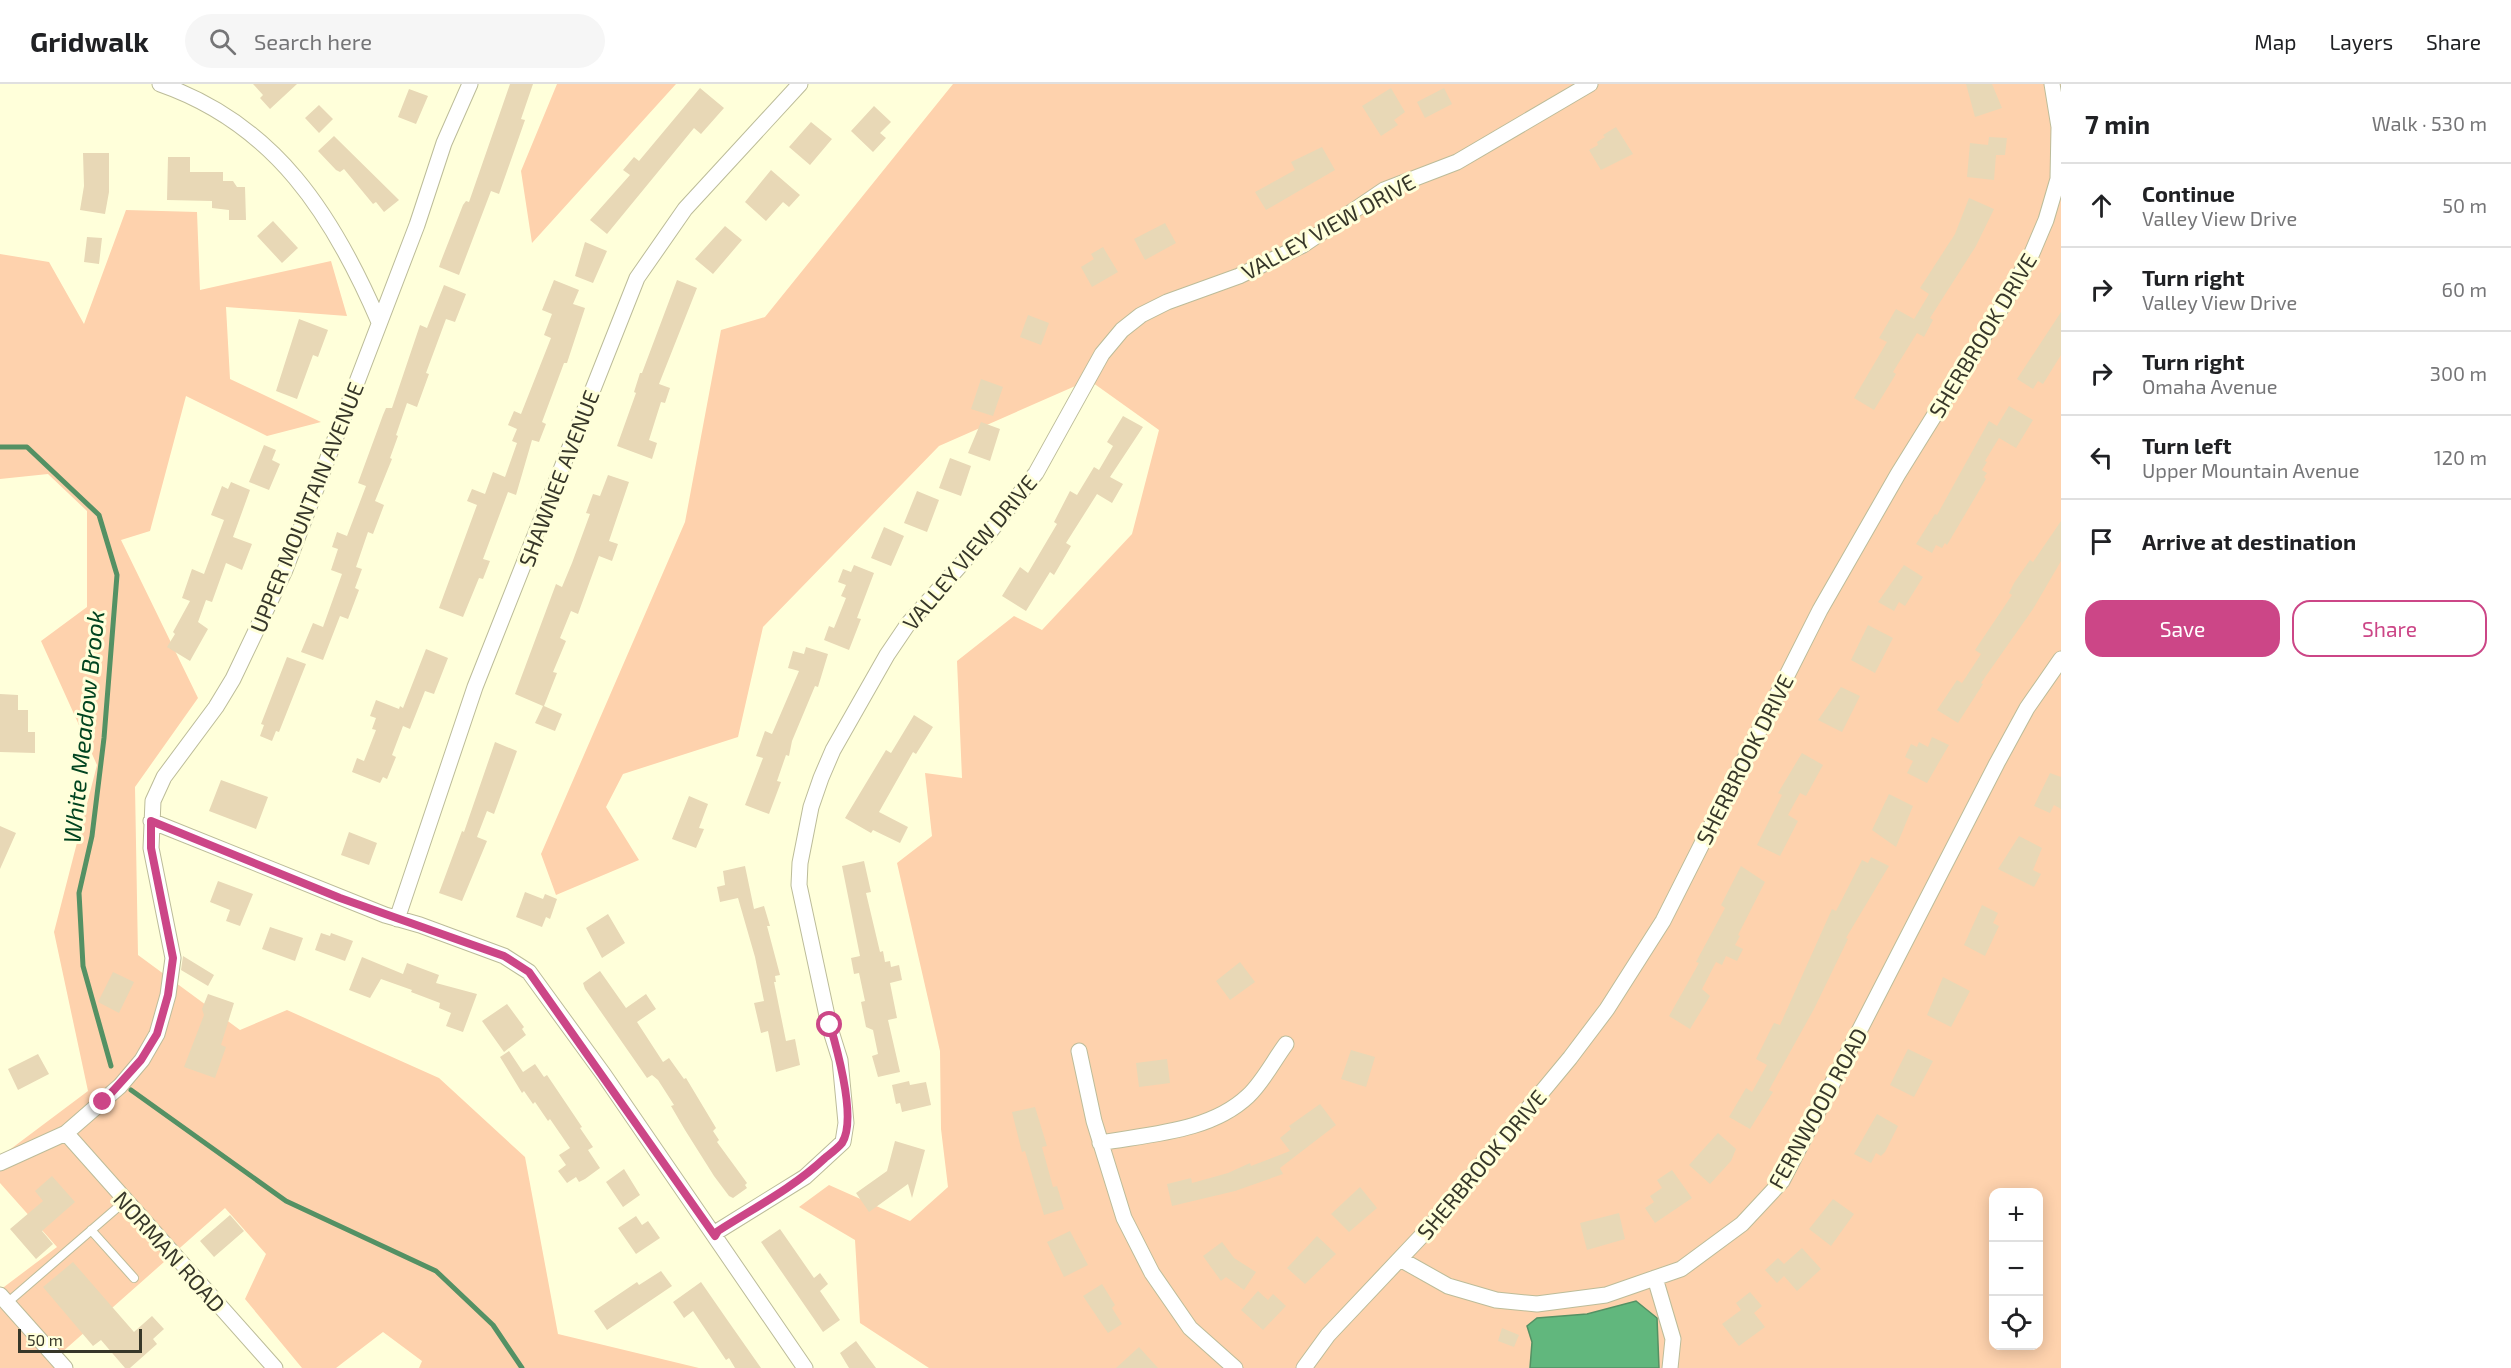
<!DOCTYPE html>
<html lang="en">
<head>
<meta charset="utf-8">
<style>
  :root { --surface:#fff; --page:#f6f6f6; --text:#202124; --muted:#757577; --line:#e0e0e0; --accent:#cc4687 }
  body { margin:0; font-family:"Exo 2",sans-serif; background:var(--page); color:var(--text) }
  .controls { position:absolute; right:18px; bottom:18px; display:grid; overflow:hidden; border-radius:12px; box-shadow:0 3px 15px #0003 }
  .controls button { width:54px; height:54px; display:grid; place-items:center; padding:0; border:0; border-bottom:2px solid var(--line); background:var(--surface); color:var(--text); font:30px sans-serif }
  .scale { position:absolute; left:18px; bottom:15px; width:124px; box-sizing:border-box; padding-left:6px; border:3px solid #373729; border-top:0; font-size:16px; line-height:21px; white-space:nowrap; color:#373729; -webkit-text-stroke:4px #ffffda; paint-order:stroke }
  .stop { position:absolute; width:18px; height:18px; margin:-14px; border:4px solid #cc4687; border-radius:50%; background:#fff }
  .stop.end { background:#cc4687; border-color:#fff; box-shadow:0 2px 6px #0008 }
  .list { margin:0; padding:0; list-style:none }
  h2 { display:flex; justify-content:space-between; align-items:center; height:78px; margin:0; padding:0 24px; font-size:26px }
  h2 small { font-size:20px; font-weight:400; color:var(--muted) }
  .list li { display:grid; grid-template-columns:39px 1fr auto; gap:18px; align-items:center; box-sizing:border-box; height:84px; padding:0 24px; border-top:2px solid var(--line) }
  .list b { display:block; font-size:22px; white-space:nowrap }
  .list p { margin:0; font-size:20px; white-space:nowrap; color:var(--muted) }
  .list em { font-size:20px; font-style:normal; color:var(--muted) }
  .actions { display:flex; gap:12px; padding:18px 24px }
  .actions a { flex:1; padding:14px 0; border:2px solid var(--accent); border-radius:18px; text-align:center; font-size:21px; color:var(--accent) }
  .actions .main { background:var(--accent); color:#fff }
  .icon { flex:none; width:33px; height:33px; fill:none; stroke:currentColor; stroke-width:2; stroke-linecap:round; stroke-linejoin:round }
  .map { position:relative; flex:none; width:2061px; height:1284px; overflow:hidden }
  header { display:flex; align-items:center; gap:36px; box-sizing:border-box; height:84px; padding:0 30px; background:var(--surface); border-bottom:2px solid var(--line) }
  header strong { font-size:28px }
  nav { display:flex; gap:33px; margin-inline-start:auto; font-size:21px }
  .search { width:420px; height:54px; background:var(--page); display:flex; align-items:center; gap:15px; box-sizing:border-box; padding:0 21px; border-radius:33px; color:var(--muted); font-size:22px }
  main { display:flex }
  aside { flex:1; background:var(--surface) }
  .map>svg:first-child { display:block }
</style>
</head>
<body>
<header>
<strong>Gridwalk</strong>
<div class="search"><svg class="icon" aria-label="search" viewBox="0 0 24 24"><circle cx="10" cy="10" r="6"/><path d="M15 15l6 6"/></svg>Search here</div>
<nav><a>Map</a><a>Layers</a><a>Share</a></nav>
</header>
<main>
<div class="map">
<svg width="2061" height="1284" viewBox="0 0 2061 1284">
  <rect width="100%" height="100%" fill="#ffffda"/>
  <path fill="#fed2ad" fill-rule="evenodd" d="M557,0h119l-144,159 -11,-72z
    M953,0h1108v1284h-1132l-69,-45 -5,-83 -56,-33 30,-22 81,36 38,-34 -7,-58 -1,-78 -43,-188 35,-27 -7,-63 37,5 -5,-117 57,-45 28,14 90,-96 27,-104 -70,-50 -150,66 -176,181 -25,110 -115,37 -17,33 33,53 -83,35 -15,-41 144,-332 36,-192 44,-13zM1994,1108h44v154h-44z
    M126,126l71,2 3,78 131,-29 16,55 -121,-9 4,72 91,43 -54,14 -81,-40 -36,135 -29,9 77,158 -63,89 3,168 102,75 47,-20 152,68 86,79 33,177 141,34h-280l3,-7 -39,-29 -47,36h-34l-57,-69 21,-45 -41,-46 -165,146 10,14h-70v-78l57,-43 -57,-64v-26l88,-66 -34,-159 43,-167 -56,-124 46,-34v-96l-39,-37 -48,5v-225l49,8 35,62z"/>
  <path fill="#61b77d" stroke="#549164" stroke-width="1.5" d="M1636,1217l21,17 2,50h-129l2,-26 -5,-16 10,-8 50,-4z"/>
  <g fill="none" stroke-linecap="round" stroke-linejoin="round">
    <path stroke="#549164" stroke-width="5" d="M0,363h27l72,68 18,60 -13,163 -12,98 -13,57 4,73 28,100
      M131,1006l155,111 150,70 57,54 29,43"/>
  </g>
  <path fill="#e8d8b6" d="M253,0h44l-27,25 -10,-11 3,-3z
    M510,0h23l-12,35 4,1 -26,74 -8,-3 -32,84 -20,-8 2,-6 22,-56 3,-4 3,1z
    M1966,0h26l10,24 -27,9z
    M700,4l24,20 -23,26 -7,-6 -87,106 -17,-14 40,-45 -7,-5 11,-13 5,4z
    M1391,4l14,24 -11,8 4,5 -17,11 -19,-30z
    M1444,4l8,16 -27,14 -8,-16z
    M409,5l19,7 -12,28 -18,-7z
    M319,21l14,14 -14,14 -14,-15z
    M874,22l17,16 -11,11 6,5 -13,14 -22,-21z
    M811,38l21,17 -22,26 -21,-18z
    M1616,43l17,27 -32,16 -12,-20 9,-5 -1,-3 8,-5 -2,-2z
    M334,52l65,64 -15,12 -8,-10 -3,2 -29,-35 -4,3 -4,-2 -18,-19z
    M1989,53l18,1 -2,17h-9l-2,25 -27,-3 3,-34 18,2z
    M1322,63l13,23 -69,40 -11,-18 40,-22 -4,-8z
    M83,69h26v39l-4,22 -25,-4 4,-24z
    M168,73h22v15h33v9h10l4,6h8l1,33h-17v-10l-17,-2v-7l-45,-1z
    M771,86l29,25 -11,12 -6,-5 -17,19 -21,-19z
    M1969,114l25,11 -18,37 -46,72 3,2 -9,17 -7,-4 -24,39 3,2 -22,36 -20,-12 33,-56 -8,-4 17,-29 18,10 15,-25 -9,-6 35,-54z
    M273,137l25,27 -16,15 -25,-27z
    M1165,139l11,20 -31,17 -11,-21z
    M725,142l17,14 -29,34 -18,-15z
    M87,153l15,1 -3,26 -15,-2z
    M585,158l22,9 -14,32 -18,-7z
    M1103,163l15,25 -26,15 -11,-20 13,-8 -3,-5z
    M554,196l25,10 -6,14 12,4 -18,55h-3l-22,59 4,2 -7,18 -7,-2 -16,55 -8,-3 -25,67 7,2 -7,18 -4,-1 -16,39 -24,-9 38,-103 -10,-4 5,-12 13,5 8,-22 12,5 12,-34 -5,-2 5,-12 -9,-4 6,-14 7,3 30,-76 -7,-3 8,-21 -10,-4z
    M677,196l20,8 -38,96 11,4 -5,15 -4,-1 -12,38 8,3 -5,16 -35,-13 19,-53 -2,-1 6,-19h2z
    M444,201l22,9 -11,28 -9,-3 -20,54 3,1 -12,33 -10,-4 -11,32 2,1 -8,22 2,1 -17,42 9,4 -11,29 -5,-2 -12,35 6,2 -7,19 4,2 -11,29 -8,-3 -17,44 -22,-8 12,-29 10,4 19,-53 -11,-4 7,-21 -6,-2 5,-15 10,4 19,-50 -8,-3 25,-68 3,-7h6l28,-83 7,3z
    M2061,228v43l-18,29 -5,-3 -5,8 -16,-10z
    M1028,231l21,8 -8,22 -21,-8z
    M299,235l29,11 -10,27 -5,-2 -16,44 -21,-8z
    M981,295l22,8 -10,29 -22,-7z
    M2009,322l24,14 -17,28 -17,-10 -14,23 2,1 -5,8 5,3 -3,4 2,2 -39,66 -2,-2 -3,5 -6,-3 -4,8 -16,-9 19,-30 2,1 52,-94 8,5z
    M1123,332l20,11 -33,50 13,7 -11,19 -15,-9 -31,49 5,3 -17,29 -4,-3 -24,39 -24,-15 18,-29 8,6 29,-49 -3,-2 16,-31 7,4 17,-28 5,3 14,-24 -6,-4z
    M981,338l19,7 -10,32 -22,-8z
    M264,361l12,5 -4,10 8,4 -11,26 -20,-8z
    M950,374l21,8 -10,30 -22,-8z
    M608,391l21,7 -20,59 9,3 -6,17 -13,-5 -21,58 -7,-3 -11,27 6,3 -13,31 4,1 -13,33 18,8 -7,17 -20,-8 8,-17 -28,-12 41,-110 6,3 10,-24 18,-49 -4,-1 7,-19 7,2z
    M231,398l19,8 -17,47 19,7 -10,26 -16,-7 -14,39 -6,-2 -8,22 10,7 -18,32 -23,-14 8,-13 -2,-2 17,-31 -8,-3 10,-29 12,5 20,-54 -13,-5 11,-29 6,3z
    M917,407l22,9 -12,32 -23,-9z
    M2061,437v40l-28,48 -52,74 2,1 -25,39 -21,-13 20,-30 5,3 19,-29 -6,-4 37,-55 -3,-2 5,-10 16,-23 3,2z
    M884,443l20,9 -13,30 -20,-8z
    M854,481l20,8 -17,45 4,1 -12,31 -25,-10 5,-14 5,2 12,-30 -5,-2 5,-11 -8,-3 5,-13 8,3z
    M1904,481l19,12 -18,29 -6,-4 -5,9 -16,-9z
    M1868,541l25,13 -18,35 -24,-13z
    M806,563l22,7 -10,33 -3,-1 -23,55 -3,15 -3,-1 -9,26 4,1 -12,32 -24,-9 18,-47 -7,-2 9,-25 7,3 27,-63 -11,-3 5,-17 11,3z
    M426,565l22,9 -14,36 -9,-3 -15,38 -7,-3 -11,29 4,2 -9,22 -4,-2 -3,6 -28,-11 5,-14 7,3 12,-31 -4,-1 4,-11 -6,-2 6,-16 23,9 1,-3 3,2z
    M287,573l19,7 -27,68 -3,-1 -4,10 -12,-5 4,-11 -3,-1z
    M1841,603l19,9 -18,36 -24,-12z
    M0,610l18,1v15h10v22h7v21l-35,-1z
    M914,631l19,12 -17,27 -3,-2 -34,60 29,15 -8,16 -27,-13 -2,3 -26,-15 41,-68 5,3z
    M1932,653l17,8 -22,38 -20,-10 6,-12 -8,-4 6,-13 6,3 2,-5 9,5z
    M495,658l22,9 -23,63 -7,-3 -10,26 10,4 -25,60 -23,-8 23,-62 2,1z
    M1802,669l21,12 -17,31 -6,-3 -12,22 10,6 -18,35 -23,-11 25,-50 -4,-2z
    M2050,689l11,4v32l-7,-4 -4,8 -16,-7z
    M221,696l47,17 -12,32 -47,-18z
    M1889,710l24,12 -17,41 -24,-17z
    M689,712l19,8 -9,24 5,1 -8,19 -24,-9z
    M0,742l16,7 -16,36z
    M349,748l28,11 -8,22 -28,-10z
    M2019,752l23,12 -9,22 8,4 -7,13 -36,-18z
    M1871,773l18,9 -43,72 2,1 -34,70 -45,81 4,2 -23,37 -21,-12 17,-29 6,4 15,-27 -11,-6 18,-36 6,2 52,-116 4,2 26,-51 6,3z
    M864,777l7,31 -5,1 14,59 3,-1 2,11 5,-1 1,6 8,-2 3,15 -12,3 7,35 -9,2 12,52 -22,5 -6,-21 6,-2 -5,-24 -7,-3 -5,-25 4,-1 -6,-28 -5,1 -3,-16 9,-2 -18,-90z
    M745,782l9,43 10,-3 6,20h-3l13,49 -5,1 1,6h-2l12,59 9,-2 5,26 -24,7 -8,-41 -7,2 -7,-30 10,-2 -9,-44 -17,-59 -18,4 -3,-15 8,-2 -2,-14z
    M1741,782l24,16 -27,53 2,1 -5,9 8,4 -6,12 -11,-5 -4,9 -6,-3 -14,27 8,7 -20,33 -21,-13 30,-53 -3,-1 29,-54 -4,-3z
    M218,797l35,13 -13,32 -14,-5 4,-11 -20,-8z
    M525,808l18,7 2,-5 12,5 -7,20 -4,-2 -4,10 -26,-10z
    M1982,821l16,8 -5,10 6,3 -14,30 -21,-11z
    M608,830l17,29 -23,15 -16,-30z
    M270,843l33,11 -8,23 -33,-12z
    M321,849l9,3 1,-3 22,8 -8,20 -30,-11z
    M183,872l31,19 -6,11 -27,-16z
    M362,873l41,17 4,-11 32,12 -3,8 41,11 -14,38 -17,-6 5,-13 -12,-5 1,-5 -29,-11 1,-2 -31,-11 -11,19 -21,-8z
    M1240,878l15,20 -25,18 -14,-19z
    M600,887l26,37 20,-14 10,15 -19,13 26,40 6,-4 15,21 2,-1 30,50 -3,3 6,9 -2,2 30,41 -2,2 2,3 -14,10 -4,-2 -15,-20 -29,-46 -14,-24 3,-1 -16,-25 -6,-5 -5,3 -62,-89 -2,-6z
    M113,888l21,10 -15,31 -21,-11z
    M1943,893l27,14 -19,36 -24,-12z
    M208,910l26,9 -13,42 5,2 -11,31 -31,-11 20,-52 -2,-6z
    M507,920l17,23 -2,2 4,6 -22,17 -22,-31z
    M1908,965l25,12 -19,36 -24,-12z
    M1351,966l24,7 -9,30 -25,-8z
    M509,967l14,21 12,-8 9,13 3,-2 35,52 -2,1 13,19 -5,3 12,18 -15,11 -6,3 -3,-5 -9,6 -9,-12 8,-6 -7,-10 11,-7 -20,-29 -2,2 -13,-19 -2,2 -9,-13 -2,2 -22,-36z
    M38,970l11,20 -31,16 -10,-21z
    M1167,975l3,24 -31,4 -3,-24z
    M909,997l1,4 16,-3 5,23 -29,7 -2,-9 -4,1 -4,-19z
    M1320,1020l16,21 -56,43 3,6 -48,17 -63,15 -5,-22 24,-6 1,5 36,-10 22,-10 1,3 39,-15 -10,-13 11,-9 -2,-3z
    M1035,1023l12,39 -5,1 11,40 4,-1 7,23 -20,6 -19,-64 -3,1 -10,-40z
    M1877,1030l21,12 -13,26 -4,4 -5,-3 -5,10 -17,-9z
    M1718,1049l18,16 -5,12 -21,23 -21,-19z
    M895,1057l30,9 -13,48 -4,-14 -39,28 -13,-19 31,-22z
    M624,1085l16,26 -17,12 -17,-25z
    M1672,1086l20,28 -37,25 -10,-15 9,-6 -4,-6 12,-8 -5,-8z
    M52,1092l23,26 -33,29 11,13 -17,15 -26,-30 33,-28 -8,-10z
    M1360,1103l17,21 -28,24 -18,-18z
    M1833,1115l21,15 -23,32 -22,-17z
    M1619,1129l6,26 -38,11 -7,-27z
    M230,1131l14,16 -30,26 -14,-16z
    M636,1132l6,9 6,-4 12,17 -24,16 -18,-26z
    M780,1145l34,49 6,-5 8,11 -8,7 20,29 -17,12 -62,-90z
    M1070,1147l18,34 -24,12 -17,-35z
    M1317,1152l19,18 -31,30 -18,-16z
    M1222,1158l12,16 22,14 -12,18 -18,-13 -5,4 -18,-25z
    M1802,1164l19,21 -24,22 -13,-15 -7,7 -12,-13 13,-12 6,6z
    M73,1178l61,70 18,-16 12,13 -11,10 4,5 -27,24h-5l-24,-28 -8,6 -50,-59z
    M661,1187l11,15 -65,44 -13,-19 43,-29 2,3z
    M701,1198l27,39 33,47h-26l-6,-10 -3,2 -33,-49 -9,7 -11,-16z
    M1102,1200l13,21 -3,3 10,16 -14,9 -25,-37z
    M1258,1207l10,9 5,-6 13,12 -23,24 -22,-20z
    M1750,1208l12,14 -8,7 11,14 -26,19 -17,-22 19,-14 -5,-7z
    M1502,1244l17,7 -5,12 -16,-6z
    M856,1257l20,27h-27l-9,-15z
    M1139,1263l19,21h-42z"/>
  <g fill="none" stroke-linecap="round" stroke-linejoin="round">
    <g stroke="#bcbc99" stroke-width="10">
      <path id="service" d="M91,1146l43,48
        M7,1219l118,-102"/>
    </g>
    <g stroke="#bcbc99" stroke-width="17">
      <path id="minor" d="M160,0c115,40 173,131 219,238
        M151,737l234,94 35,10 84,31 25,16 75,103 201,293
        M397,835l78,-232 162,-409 48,-69 115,-125
        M1079,967l15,70 30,97 28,55 38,55 45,40
        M66,1049l209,235
        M1100,1059c49,-9 110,-11 148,-47 15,-14 26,-36 38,-52
        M0,1079l66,-30 54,-47 22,-26 15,-26 11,-39 5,-37 -22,-110 2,-47 11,-24 52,-70 17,-28 52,-109 132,-345 27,-82 26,-59
        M715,1152l3,-5 87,-54 38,-35 3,-19 -6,-63 -11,-35 -30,-140 1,-22 11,-56 10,-29 12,-28 54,-95 21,-31 81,-91 47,-60 66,-119 20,-24 19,-15 26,-13 72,-26 64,-31 81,-55 73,-28 133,-78
        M1400,1175l48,27 48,14 41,4 69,-9 75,-26 61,-45 40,-43 215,-418 30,-55 34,-49
        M1655,1194l18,61 -3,29
        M0,1211l65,73
        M1304,1284l24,-33 101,-107 141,-170 37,-49 56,-88 157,-311 78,-136 105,-169 29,-52 14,-33 12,-41 1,-52 -7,-43"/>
    </g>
    <use href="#service" stroke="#fff" stroke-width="8"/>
    <use href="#minor" stroke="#fff" stroke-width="15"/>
  </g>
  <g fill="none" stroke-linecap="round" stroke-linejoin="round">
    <path stroke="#cc4687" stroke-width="8" d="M103,1018l38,-42 16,-26 11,-39 5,-37 -22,-110v-27l189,77 164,58 25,16 186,264 3,-5c36,-23 75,-43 107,-73 5,-4 13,-10 17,-15 15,-23 -5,-94 -12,-118"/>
  </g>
  <g text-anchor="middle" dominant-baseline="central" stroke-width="6" stroke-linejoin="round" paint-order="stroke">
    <g font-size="22" fill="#373729" stroke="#ffffda">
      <text transform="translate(1328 142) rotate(-29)">VALLEY VIEW DRIVE</text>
      <text transform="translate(1982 251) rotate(-59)">SHERBROOK DRIVE</text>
      <text transform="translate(558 394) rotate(-69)">SHAWNEE AVENUE</text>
      <text transform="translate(306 423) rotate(-68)">UPPER MOUNTAIN AVENUE</text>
      <text transform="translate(969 468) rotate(-50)">VALLEY VIEW DRIVE</text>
      <text transform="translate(1744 675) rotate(-63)">SHERBROOK DRIVE</text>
      <text transform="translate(1817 1024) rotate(-61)">FERNWOOD ROAD</text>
      <text transform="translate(1481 1080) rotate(-50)">SHERBROOK DRIVE</text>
      <text transform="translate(170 1167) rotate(48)">NORMAN ROAD</text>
    </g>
    <g font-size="24" font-style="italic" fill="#00441f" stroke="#ffffda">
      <text transform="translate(83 643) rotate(-84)">White Meadow Brook</text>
    </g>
  </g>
</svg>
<div class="controls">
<button>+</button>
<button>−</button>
<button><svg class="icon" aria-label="locate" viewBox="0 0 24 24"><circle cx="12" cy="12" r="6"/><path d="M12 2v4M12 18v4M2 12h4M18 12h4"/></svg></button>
</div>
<div class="scale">50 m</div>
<div class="stop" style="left:830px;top:941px"></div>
<div class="stop end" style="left:103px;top:1018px"></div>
</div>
<aside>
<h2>7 min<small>Walk · 530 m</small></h2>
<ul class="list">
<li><svg class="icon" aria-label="ahead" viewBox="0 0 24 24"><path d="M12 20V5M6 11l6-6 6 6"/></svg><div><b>Continue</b><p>Valley View Drive</p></div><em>50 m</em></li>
<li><svg class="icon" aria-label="right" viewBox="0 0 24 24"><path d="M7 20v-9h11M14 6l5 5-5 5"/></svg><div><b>Turn right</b><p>Valley View Drive</p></div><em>60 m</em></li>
<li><svg class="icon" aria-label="right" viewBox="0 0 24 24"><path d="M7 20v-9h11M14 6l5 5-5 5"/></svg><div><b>Turn right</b><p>Omaha Avenue</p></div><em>300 m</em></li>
<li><svg class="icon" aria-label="left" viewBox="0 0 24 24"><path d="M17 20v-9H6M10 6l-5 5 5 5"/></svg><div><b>Turn left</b><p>Upper Mountain Avenue</p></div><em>120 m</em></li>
<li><svg class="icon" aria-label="arrive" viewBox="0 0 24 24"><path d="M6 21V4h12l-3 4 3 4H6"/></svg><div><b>Arrive at destination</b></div></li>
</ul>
<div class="actions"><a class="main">Save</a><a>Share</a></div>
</aside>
</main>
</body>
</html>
